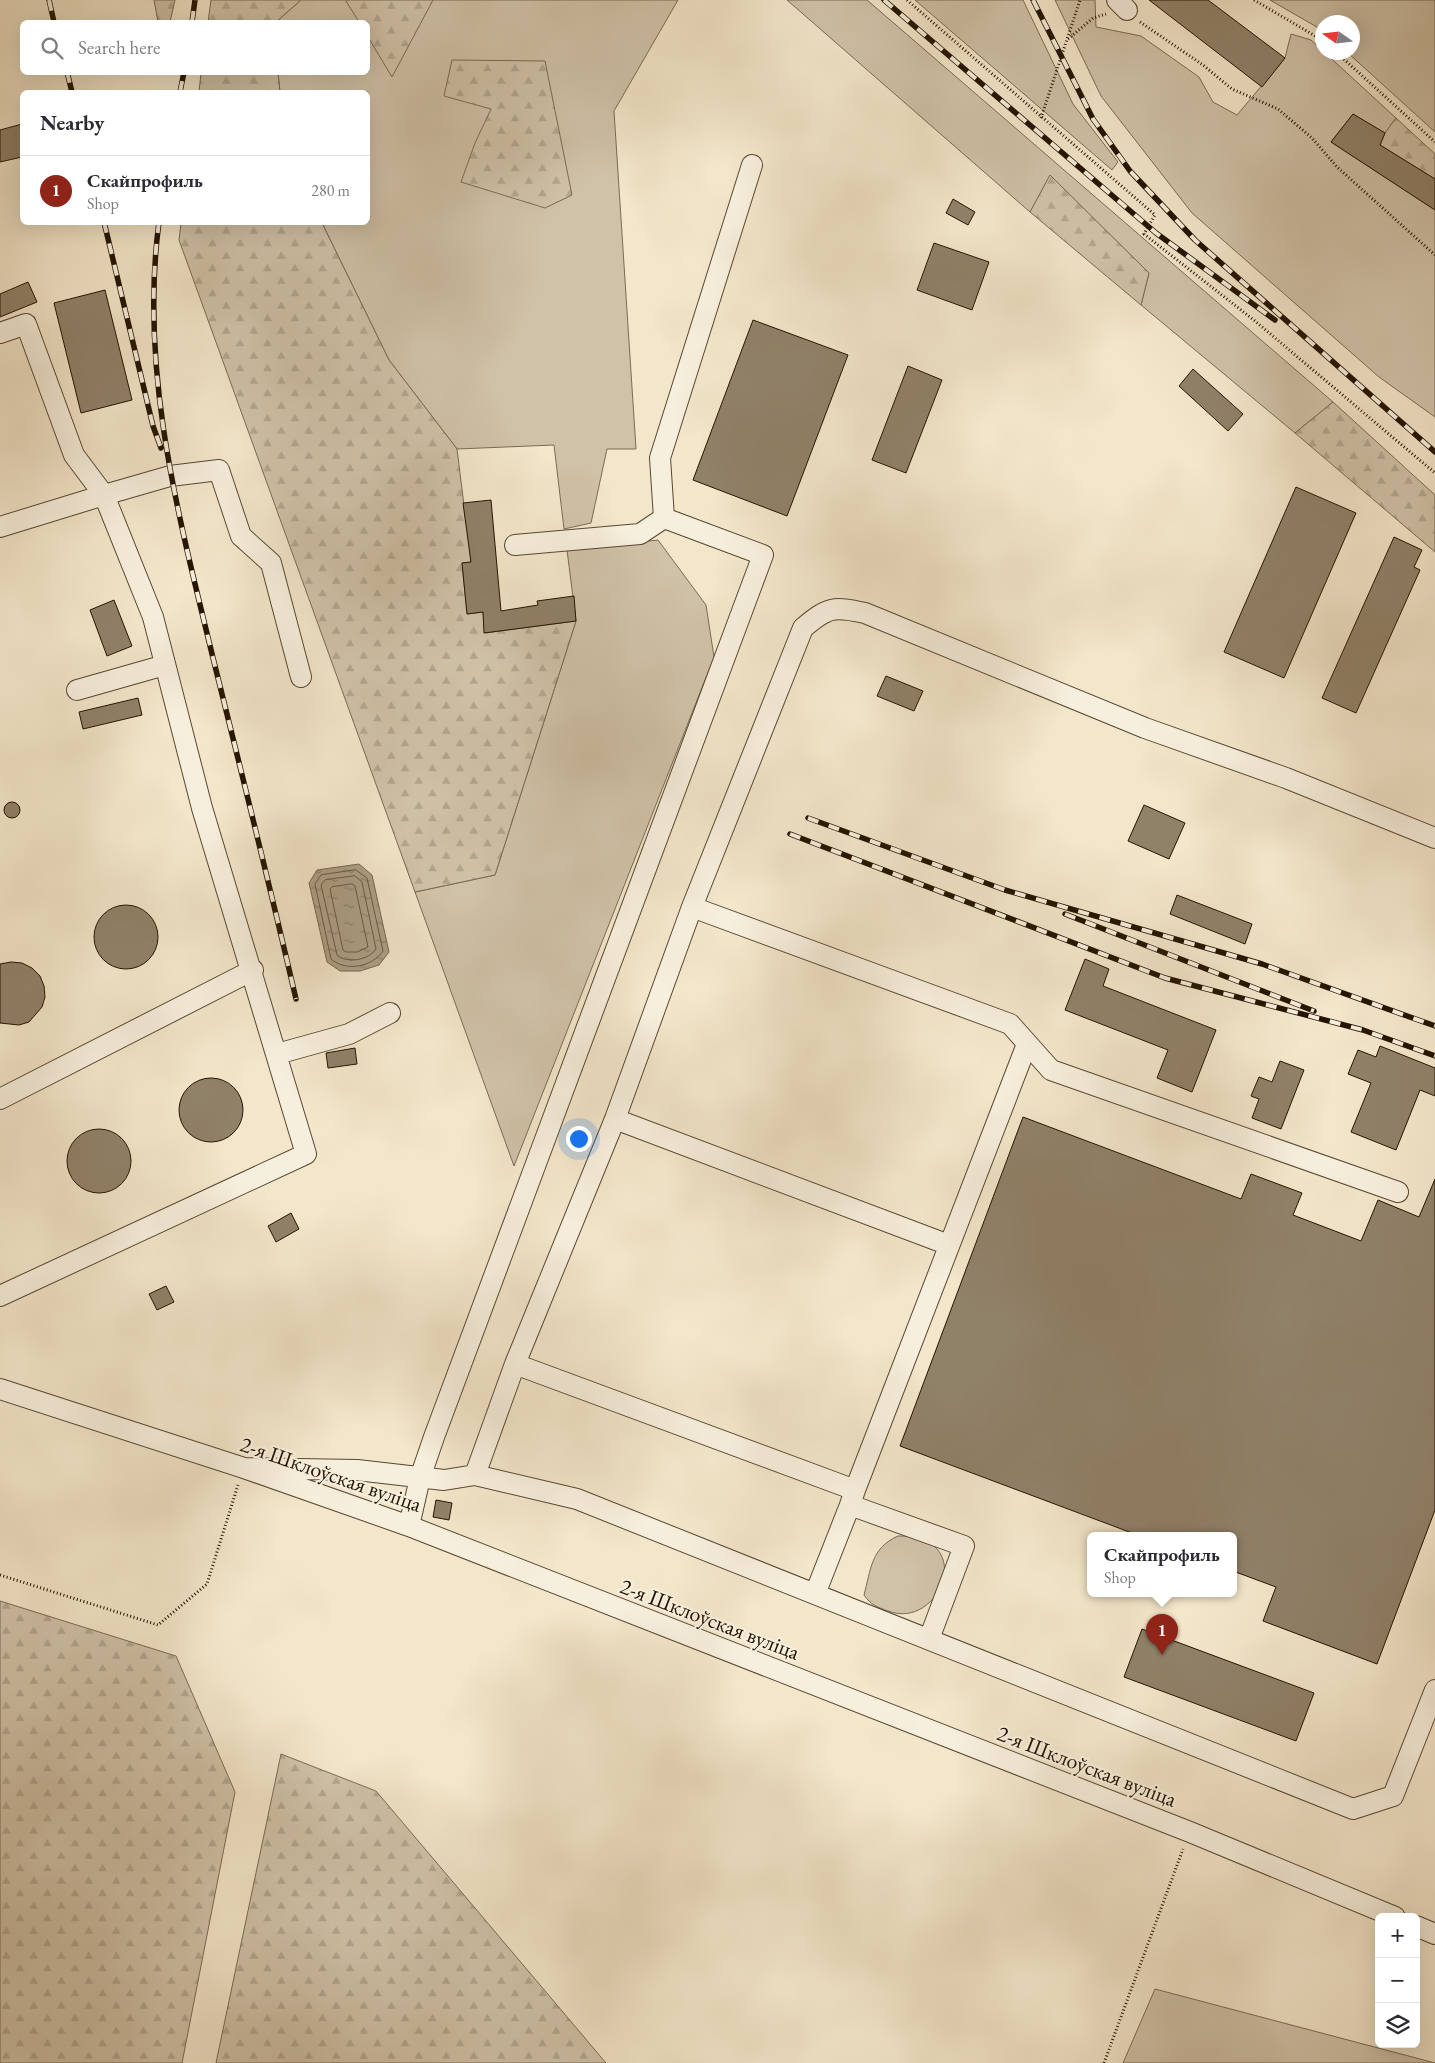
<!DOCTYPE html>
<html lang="en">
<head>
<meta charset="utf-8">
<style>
  :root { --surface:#fff; --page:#f7f7f7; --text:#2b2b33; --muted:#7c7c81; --line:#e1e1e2; --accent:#8f2418 }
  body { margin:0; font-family:"EB Garamond",serif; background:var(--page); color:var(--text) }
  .controls { position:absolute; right:15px; bottom:15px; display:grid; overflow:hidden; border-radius:8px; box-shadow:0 5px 20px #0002 }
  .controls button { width:45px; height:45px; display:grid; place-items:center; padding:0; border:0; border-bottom:1px solid var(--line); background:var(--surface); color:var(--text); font:25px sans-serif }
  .compass { position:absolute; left:1315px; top:15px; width:45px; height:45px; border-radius:50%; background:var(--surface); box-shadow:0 5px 20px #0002; rotate:284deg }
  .you { position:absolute; left:578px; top:1138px; width:18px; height:18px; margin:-12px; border:4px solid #fff; border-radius:50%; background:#1a73e8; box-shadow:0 0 0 8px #1a73e833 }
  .badge { display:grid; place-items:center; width:32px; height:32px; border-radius:50%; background:var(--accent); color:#fff; font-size:16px; font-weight:700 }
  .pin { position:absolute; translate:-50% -41px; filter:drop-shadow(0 1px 2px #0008) }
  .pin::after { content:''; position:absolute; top:26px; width:18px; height:15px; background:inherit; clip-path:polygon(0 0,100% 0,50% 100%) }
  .popup { position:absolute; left:1087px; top:1532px; width:150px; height:65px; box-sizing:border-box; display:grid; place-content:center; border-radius:8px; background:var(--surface); filter:drop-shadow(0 1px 4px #0005); font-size:16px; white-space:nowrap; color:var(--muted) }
  .popup b { font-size:19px; color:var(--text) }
  .popup::after { content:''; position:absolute; left:50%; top:100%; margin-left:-10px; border:10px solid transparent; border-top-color:var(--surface) }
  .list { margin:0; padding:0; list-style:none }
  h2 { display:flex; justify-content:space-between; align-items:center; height:65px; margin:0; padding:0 20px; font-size:21px }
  h2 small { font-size:16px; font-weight:400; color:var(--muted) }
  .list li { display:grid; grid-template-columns:32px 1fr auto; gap:15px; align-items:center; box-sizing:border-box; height:70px; padding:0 20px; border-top:1px solid var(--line) }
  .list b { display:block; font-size:19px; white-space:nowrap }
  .list p { margin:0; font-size:16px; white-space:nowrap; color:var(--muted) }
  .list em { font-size:16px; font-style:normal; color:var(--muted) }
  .icon { flex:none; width:28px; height:28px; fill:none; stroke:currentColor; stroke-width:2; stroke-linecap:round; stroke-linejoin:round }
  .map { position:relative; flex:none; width:1435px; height:2063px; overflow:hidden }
  .search { position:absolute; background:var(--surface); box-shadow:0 5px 20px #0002; left:20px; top:20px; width:350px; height:55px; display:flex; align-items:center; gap:12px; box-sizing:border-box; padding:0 18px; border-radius:8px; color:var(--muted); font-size:19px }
  .panel { position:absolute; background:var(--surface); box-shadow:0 5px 20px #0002; left:20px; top:90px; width:350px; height:135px; border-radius:8px }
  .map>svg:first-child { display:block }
</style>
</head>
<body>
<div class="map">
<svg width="1435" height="2063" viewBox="0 0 1435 2063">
  <defs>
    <pattern id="forest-firs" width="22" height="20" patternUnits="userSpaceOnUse" patternTransform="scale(1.25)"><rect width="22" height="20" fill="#d0c2a8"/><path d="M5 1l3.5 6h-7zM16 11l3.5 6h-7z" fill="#b2a68f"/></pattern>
    <pattern id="water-ripples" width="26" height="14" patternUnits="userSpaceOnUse" patternTransform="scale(1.25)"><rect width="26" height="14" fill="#ad9f85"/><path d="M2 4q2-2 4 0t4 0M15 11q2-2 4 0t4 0" fill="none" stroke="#8d806a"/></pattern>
  </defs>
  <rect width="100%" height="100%" fill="#f3e6ca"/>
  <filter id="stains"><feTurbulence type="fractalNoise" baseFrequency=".004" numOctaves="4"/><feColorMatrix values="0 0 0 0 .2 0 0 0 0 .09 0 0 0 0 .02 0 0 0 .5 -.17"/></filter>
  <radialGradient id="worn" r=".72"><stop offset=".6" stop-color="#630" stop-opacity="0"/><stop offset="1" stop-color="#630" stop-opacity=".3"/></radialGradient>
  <path fill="#d0c2a8" stroke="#7a6b54" d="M301,0h377l-64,111 22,338h-29l-16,74 -27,6 -10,-84 -97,4 -68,-89 -67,-137 46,-1v-130h-88l-2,-19 90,-1v-50h-92z
    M787,0h80l466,402 -38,31 -154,-128 8,-32 -99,-97 -20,36z
    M915,0h108l50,104 45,58 -6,8z
    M1055,0h40l1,27 45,9 58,41 14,25 24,13 48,-57 6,-24 20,6 85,78 -11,15 -32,-19 -22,28 104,68v207l-56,-40 -187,-164 -91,-117z
    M1270,0h165v132l-87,-79 4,-1v-30h-30v8z
    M658,540l48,65 8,52 -200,509 -99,-274 80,-17 81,-254 -9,-71z
    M898,1536c81,-1 42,95 -10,75 -11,-4 -17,-6 -24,-16 7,-26 7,-47 34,-59z
    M1155,1989l280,74h-312z"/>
  <path fill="url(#forest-firs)" stroke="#7a6b54" d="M154,0h21l-5,22h-12z
    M211,0h90l-25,22h-68z
    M348,0h85l-41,77 -24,-40v-15h-9l-13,-21z
    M452,60l93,1 27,134 -27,13 -84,-26 14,-39 16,-34 -47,-13z
    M201,73h77l2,19h-81z
    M1396,118l39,36v25l-55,-34 5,-12z
    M1050,175l99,98 -8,32 -111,-93z
    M181,223h141l67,137 68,89 14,113 -9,1 5,51 16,-2 2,21 91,-12 -81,254 -80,17 -236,-652z
    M1333,402l102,93v57l-140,-119z
    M0,1601l176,55 59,136 -53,271h-182z
    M281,1754l95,37 230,272h-390z"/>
  <path fill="url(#water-ripples)" stroke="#766750" d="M359,864l13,11 17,77 -10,13 -19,6h-20l-13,-9 -18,-79 8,-13z"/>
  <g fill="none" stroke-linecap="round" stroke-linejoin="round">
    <path stroke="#685a42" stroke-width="1" d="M356,870l11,8 16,73c-11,16 -37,21 -52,8l-16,-75 6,-9z
      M355,876l7,6 14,67c-7,11 -29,15 -39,6l-16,-70 4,-5z
      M352,884l3,2 13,61 -11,5h-11l-3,-2 -13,-61 2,-2z"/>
  </g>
  <path fill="#908169" stroke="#241400" d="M1149,0h59l77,58 -23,29z
    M1353,114l32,19 -5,12 55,34v31l-104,-68z
    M22,124v33l-22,5v-32z
    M953,199l22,13 -7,13 -22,-12z
    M934,243l55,19 -17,48 -55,-20z
    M28,282l9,20 -37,15v-23z
    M105,290l27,110 -51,13 -27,-110z
    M753,320l95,35 -61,161 -94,-36z
    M908,366l34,14 -36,93 -34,-13z
    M1193,369l50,45 -15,17 -49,-45z
    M1296,487l60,26 -72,165 -60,-26z
    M491,500l10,111 37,-6 -1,-4 37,-5 2,25 -92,12 -1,-21 -16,2 -5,-51 9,-1 -8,-59z
    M1394,537l28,13 -8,17 6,3 -64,143 -34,-15z
    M114,600l18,46 -25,10 -17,-46z
    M886,676l37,15 -9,20 -37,-15z
    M138,698l4,17 -59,14 -4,-17z
    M4 810a8 8 0 1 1 16 0a8 8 0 1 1-16 0Z
    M1144,805l41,18 -16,36 -41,-18z
    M1177,895l75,29 -7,20 -75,-30z
    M94 937a32 32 0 1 1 64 0a32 32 0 1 1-64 0Z
    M1085,959l24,10 -6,17 113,44 -24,62 -35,-14 11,-28 -103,-40z
    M11,962l11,1 10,5 8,8 4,10 1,11 -3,10 -13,15 -10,3 -19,-2v-59z
    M1380,1046l55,22v28l-15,-6 -24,60 -45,-18 20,-49 -23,-9 10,-24 18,7z
    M355,1048l2,16 -29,4 -2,-15z
    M1280,1061l24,9 -23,59 -29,-11 7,-19 -8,-3 8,-19 13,5z
    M179 1110a32 32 0 1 1 64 0a32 32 0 1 1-64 0Z
    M1023,1117l218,82 10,-25 51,19 -9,22 68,26 17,-41 41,17 16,-38v331l-58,154 -114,-43 13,-34 -43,-16v-35h-93l-240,-90z
    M67 1161a32 32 0 1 1 64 0a32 32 0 1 1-64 0Z
    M291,1213l8,16 -23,13 -8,-16z
    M166,1286l8,16 -17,8 -8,-16z
    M436,1500l16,3 -3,17 -16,-3z
    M1142,1629l172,64 -18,48 -172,-64z"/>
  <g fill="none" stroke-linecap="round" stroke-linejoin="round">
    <g stroke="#584832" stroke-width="22">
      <path id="minor" d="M1117,0l10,10
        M0,333l26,-9 48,131 30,40 66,-19 49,-6 22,66 30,27 30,114
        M0,527l104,-32 49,122 49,191 104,346 -306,142
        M515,545l125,-11 24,-16
        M77,690l88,-25
        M692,907l318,117 41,46 347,122
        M277,1054l72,-20 41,-21
        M0,1099l253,-129
        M615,1119l334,126
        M515,1364l340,126 -5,15
        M0,1389l244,79 165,58 781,306 205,85
        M244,1468l113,2 87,10 31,-5 40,-111 100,-245 77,-212 111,-279c25,-21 30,-22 62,-15l280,115 141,50 149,60
        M475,1475l102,24 776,310 40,-13 42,-106
        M855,1490l172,-446
        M409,1526l11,-48 14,-41 329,-882 -99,-37 -4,-60 92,-293
        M815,1594l35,-89 114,41 -35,93
        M1416,1926l19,8"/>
    </g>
    <path stroke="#241400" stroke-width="3" stroke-dasharray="1 2.5" stroke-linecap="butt" d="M907,0l248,215 -11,19 111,87 180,152
      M1254,0l68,40
      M1140,22l63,43 29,24 46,20 34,29 25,29 98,88
      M1068,39l25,-21 13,-4
      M1336,52l99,90
      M1041,118l39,-118
      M0,1575l158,50 49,-41 31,-99
      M1104,2063l79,-214"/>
    <use href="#minor" stroke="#f7efdd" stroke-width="20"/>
    <g stroke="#241400" stroke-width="5.5">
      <path id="rail" d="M49,0l5,22
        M884,0l272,233 119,87
        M1033,0l60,119 37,52 65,69 240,212
        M192,22l3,-22
        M67,72l5,20
        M180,92l4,-20
        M104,222l49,204 8,22
        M159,222c-20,150 20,296 55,440 28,112 56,225 82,337
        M808,818l197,72 257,74 173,62
        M790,834l375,144 198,52 72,26
        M1065,914l249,97"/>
    </g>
    <use href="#rail" stroke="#f7efdd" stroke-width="4" stroke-dasharray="11" stroke-linecap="butt"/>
  </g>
  <g text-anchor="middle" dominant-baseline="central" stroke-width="4.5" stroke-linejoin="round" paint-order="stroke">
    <g font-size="22" fill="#241400" stroke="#f7efdd">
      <text transform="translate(331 1474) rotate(19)">2-я Шклоўская вуліца</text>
      <text transform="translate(710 1619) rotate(21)">2-я Шклоўская вуліца</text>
      <text transform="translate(1087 1766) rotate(21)">2-я Шклоўская вуліца</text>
    </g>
  </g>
  <rect width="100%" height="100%" filter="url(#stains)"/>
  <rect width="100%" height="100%" fill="url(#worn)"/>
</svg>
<div class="controls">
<button>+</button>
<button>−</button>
<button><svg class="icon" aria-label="layers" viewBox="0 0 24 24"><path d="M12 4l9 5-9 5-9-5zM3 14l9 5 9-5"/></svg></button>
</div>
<svg class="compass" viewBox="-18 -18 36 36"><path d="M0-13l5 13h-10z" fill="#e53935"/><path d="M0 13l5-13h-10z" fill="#7c7c81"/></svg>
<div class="you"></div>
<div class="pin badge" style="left:1162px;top:1655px">1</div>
<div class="popup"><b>Скайпрофиль</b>Shop</div>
<div class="search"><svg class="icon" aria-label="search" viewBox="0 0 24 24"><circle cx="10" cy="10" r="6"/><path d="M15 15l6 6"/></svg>Search here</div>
<section class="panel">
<h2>Nearby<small></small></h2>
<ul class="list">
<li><span class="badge">1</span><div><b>Скайпрофиль</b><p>Shop</p></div><em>280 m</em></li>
</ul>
</section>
</div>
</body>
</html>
